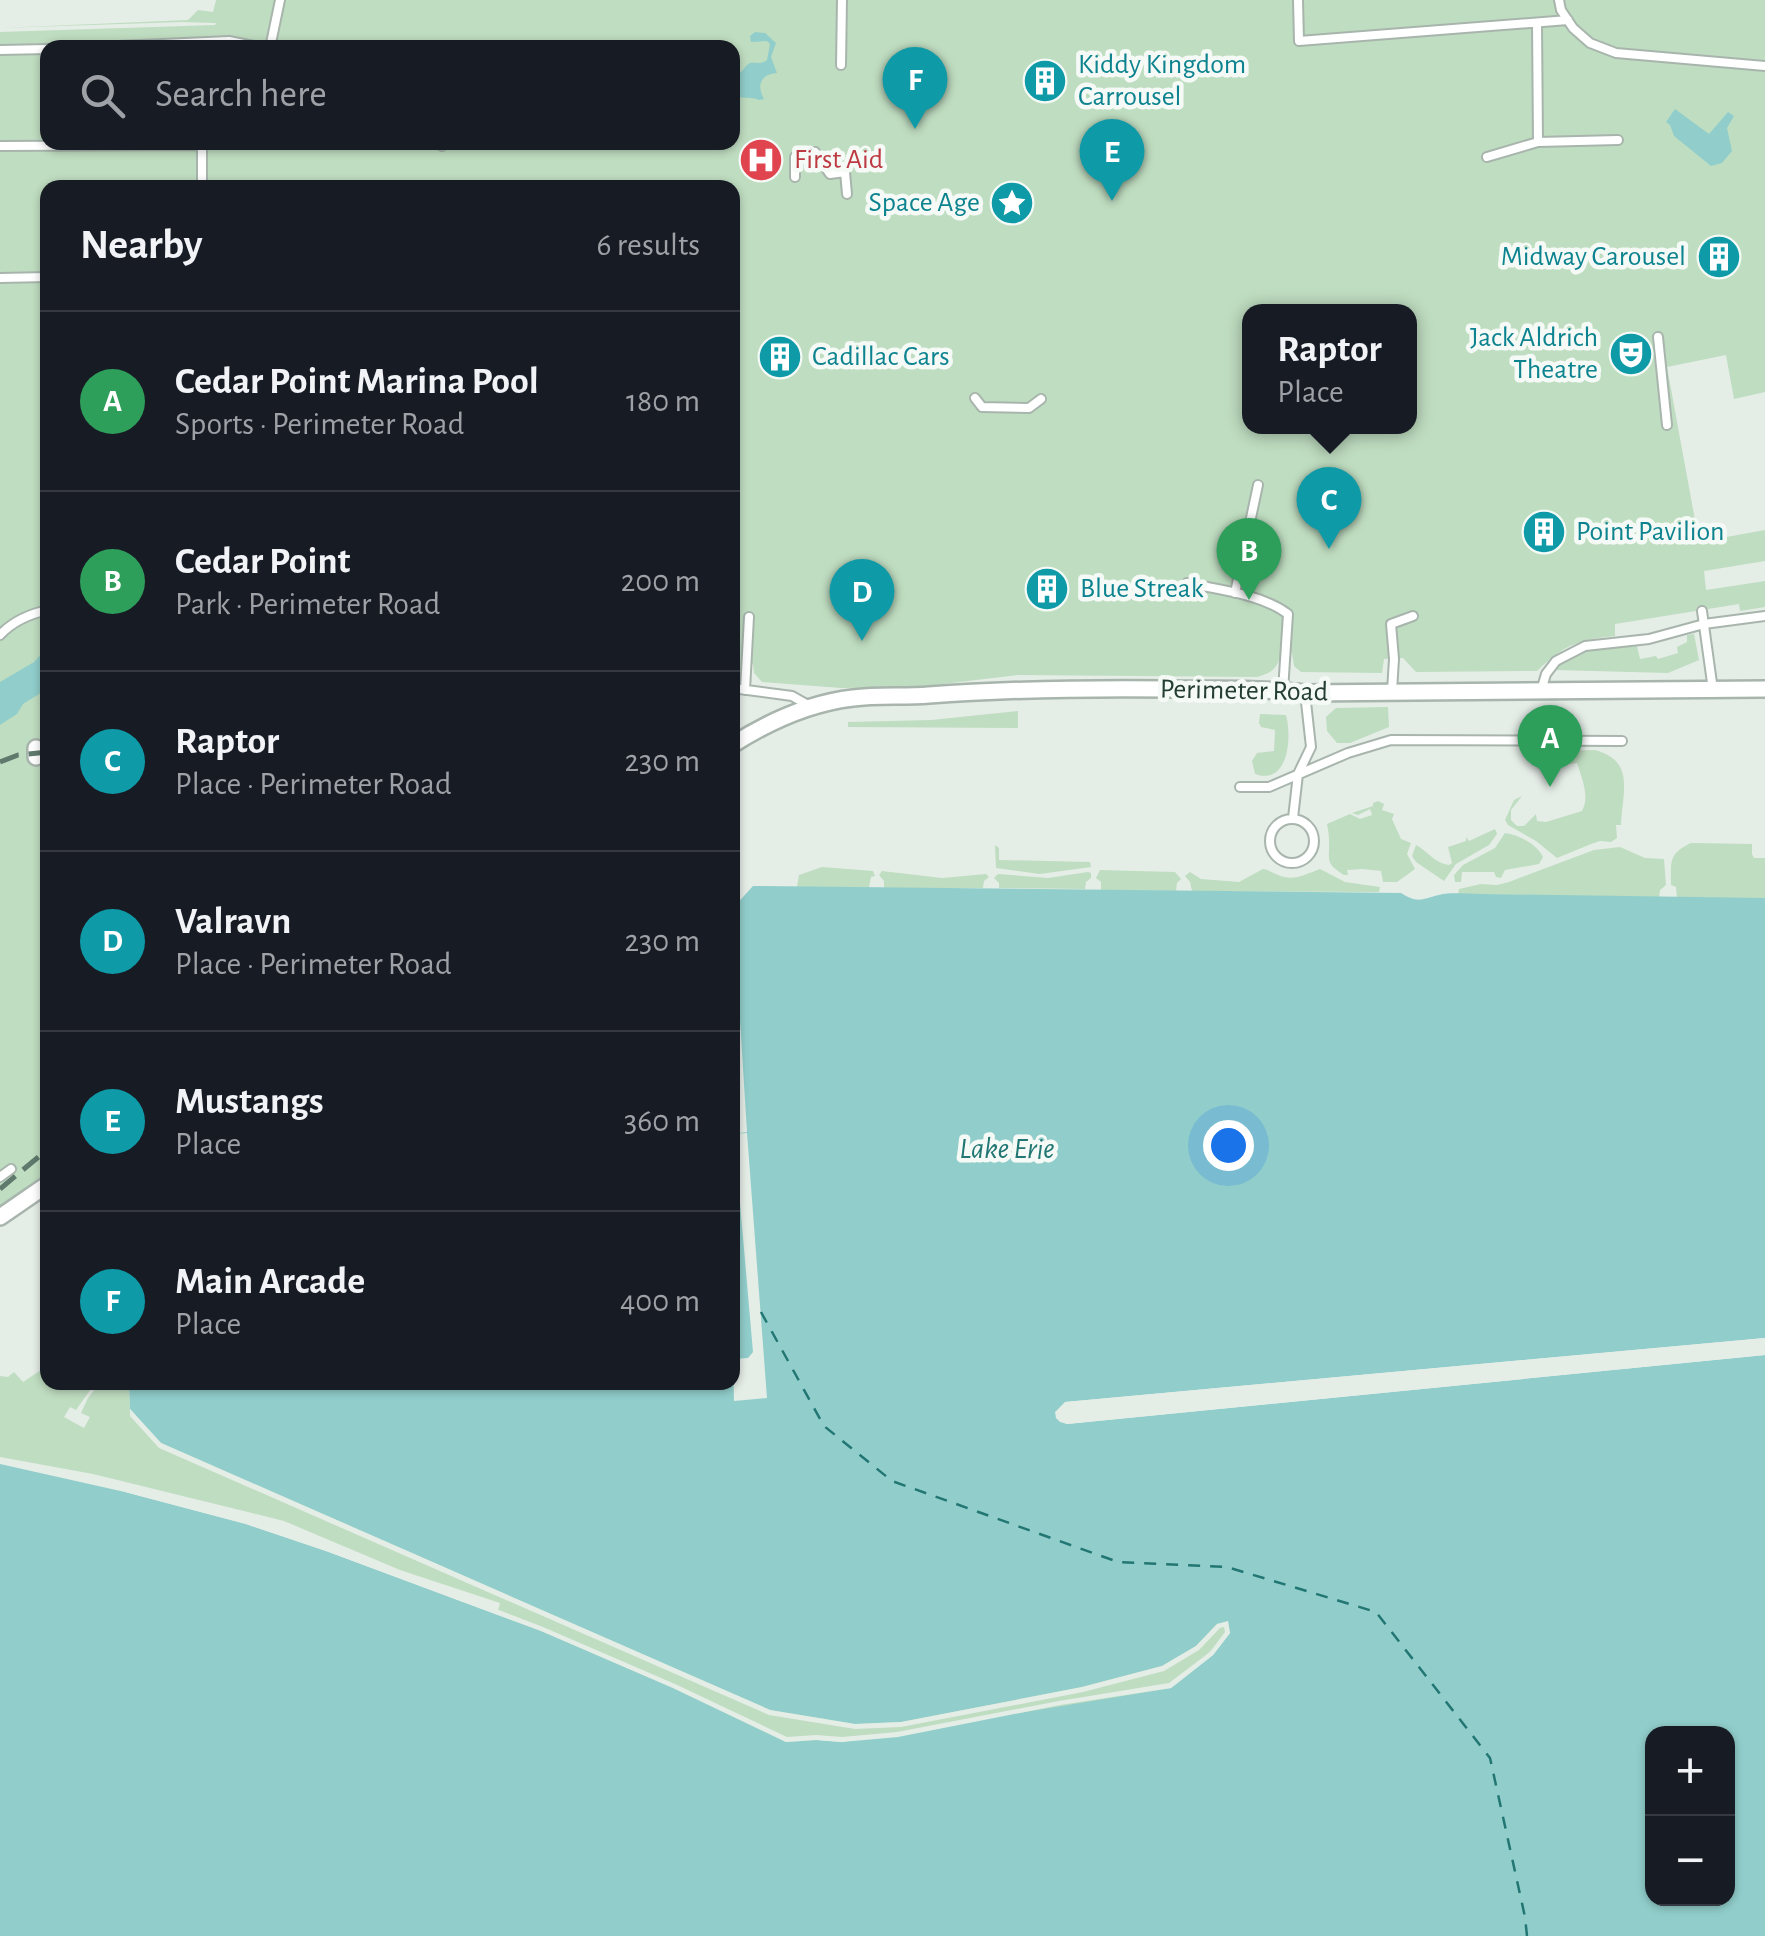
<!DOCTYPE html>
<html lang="en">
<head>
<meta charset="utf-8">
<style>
  :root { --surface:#171b24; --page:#242831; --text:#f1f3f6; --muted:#9ea1a6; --line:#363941; --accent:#b45309 }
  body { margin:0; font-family:"Alegreya Sans",sans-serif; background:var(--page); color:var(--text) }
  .controls { position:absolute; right:30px; bottom:30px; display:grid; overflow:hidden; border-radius:20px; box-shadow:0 2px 8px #0004 }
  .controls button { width:90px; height:90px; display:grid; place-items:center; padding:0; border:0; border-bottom:2px solid var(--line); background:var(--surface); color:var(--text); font:50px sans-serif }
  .you { position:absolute; left:1228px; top:1145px; width:35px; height:35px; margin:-25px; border:8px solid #fff; border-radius:50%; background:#1a73e8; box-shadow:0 0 0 15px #1a73e833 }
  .badge { display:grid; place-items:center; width:65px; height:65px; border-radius:50%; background:var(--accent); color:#fff; font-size:32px; font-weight:700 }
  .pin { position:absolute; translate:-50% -82px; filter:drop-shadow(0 2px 5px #0008) }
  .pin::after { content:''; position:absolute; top:52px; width:35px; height:30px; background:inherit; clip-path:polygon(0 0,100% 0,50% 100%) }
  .popup { position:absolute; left:1242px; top:304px; width:175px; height:130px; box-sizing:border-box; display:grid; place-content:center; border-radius:20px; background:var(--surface); filter:drop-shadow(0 2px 8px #0005); font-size:32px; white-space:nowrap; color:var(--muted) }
  .popup b { font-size:38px; color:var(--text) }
  .popup::after { content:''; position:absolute; left:50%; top:100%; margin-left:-20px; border:20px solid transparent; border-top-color:var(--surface) }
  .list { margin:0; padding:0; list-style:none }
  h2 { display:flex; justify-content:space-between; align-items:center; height:130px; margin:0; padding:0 40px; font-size:42px }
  h2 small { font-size:32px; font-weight:400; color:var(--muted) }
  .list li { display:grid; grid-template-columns:65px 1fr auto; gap:30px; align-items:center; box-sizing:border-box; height:180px; padding:0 40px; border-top:2px solid var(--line) }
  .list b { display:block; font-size:38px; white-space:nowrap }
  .list p { margin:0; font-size:32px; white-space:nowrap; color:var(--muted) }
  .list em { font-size:32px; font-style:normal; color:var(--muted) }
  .icon { flex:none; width:55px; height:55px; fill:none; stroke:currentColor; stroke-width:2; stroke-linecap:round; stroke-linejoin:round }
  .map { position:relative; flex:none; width:1765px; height:1936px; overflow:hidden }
  .search { position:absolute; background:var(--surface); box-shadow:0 2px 8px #0004; left:40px; top:40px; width:700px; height:110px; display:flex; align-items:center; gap:25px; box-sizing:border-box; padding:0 35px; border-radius:20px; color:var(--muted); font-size:38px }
  .panel { position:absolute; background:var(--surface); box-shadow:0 2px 8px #0004; left:40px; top:180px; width:700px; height:1210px; border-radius:20px }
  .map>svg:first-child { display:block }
</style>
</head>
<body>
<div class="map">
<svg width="1765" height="1936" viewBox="0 0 1765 1936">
  <rect width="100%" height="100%" fill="#e5ede7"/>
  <path fill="#bfddc1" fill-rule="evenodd" d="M216,0h1549v392l-31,7 -8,-44 -59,12 32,175 66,-12v31l-61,10 2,19 59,-9v26l-25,4 -1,-7 -124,20v12c-37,4 -50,8 -78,35l-121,1 -13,-14 -19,1 -2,14 -81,-1 -7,-6 -2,-13 -11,1c-4,15 -9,19 -24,23l-239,-2 -100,12 -77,1 -79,-6 -8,-9 -1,-9h-11l-7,13h-2l-1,-489h-684v984l-48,34v-1174l215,-7 1,-2 -34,-1 -182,6 188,-8 10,-10 15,2zM48,48h684v94h-684zM1249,312h160v114h-160z
    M1694,634l5,26 -31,13 -113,-3c26,-26 48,-21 82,-24l3,13 16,-3 2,3 20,-6 -1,-6 10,-5v-7z
    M1388,707l1,20 -39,16h-13l-10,-12 -1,-14 10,-9z
    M1018,711v17l-170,-1v-5l83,-2z
    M1260,714l26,1c6,21 3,71 -31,59l-3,-13 5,-8 17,-2 1,-21 -14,-3 -2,-4z
    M1595,750c41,11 27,43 26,75h-5l1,13 -6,4 -11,-1 -9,3 -34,14 -21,-17 -28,-16 -3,-5 9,-20 8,-4 -11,14v10l6,6h7l12,-12 1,7 9,1 36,-11c8,-15 0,-32 -5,-48l-39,6 -1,-2 23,-9v-7z
    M1378,801l6,3 -2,6 12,4 -2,5 9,20 10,4 -4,11 8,15 -18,13h-14l-2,-11 -19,-2 -15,1 1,5h-4c-20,-13 -14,-14 -15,-35 0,-5 -1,-11 -2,-16l23,-10 10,5 12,-4 -2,-6 -12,6 -6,-2 21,-7v-3z
    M1495,829l2,5 -8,11 -33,19 -12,17 -28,-19 -4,-6 4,-11c12,6 18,18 33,20l3,-2 -4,-16 18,-6v-4l3,4z
    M1505,833c14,2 32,11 38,24l-4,7 -34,6 -4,8 -5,-1 -2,-5h-32l-1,10h-6l-1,-7 9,-10 32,-17z
    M1691,843l61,1v10l2,4h11v40h-88l-1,-11 -5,-2c0,-23 -3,-31 20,-42z
    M995,845l4,3v12l91,2 1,5 -51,7 -44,-6z
    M1620,847l25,11 19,1 2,26 -6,5 -1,8 -201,-4 1,-5 22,-5 16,1 12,-3 85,-32z
    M822,867l51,4 2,5 -4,1 -2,11 -72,-1 2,-12z
    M1263,869c6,1 10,4 15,6 15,7 28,-1 42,-6l25,13 35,5 -1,5 -187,-1 -2,-9 -5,-6 5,-4 11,7 38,3z
    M1100,870l75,2 6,7 -4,4 -1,8 -75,-1v-8l-5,-4z
    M882,871l60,7 44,-4 3,3 -5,4 -1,7h-99v-7l-5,-6z
    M1088,872l3,1v5l-5,4 -1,7 -86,-1v-5l-5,-5 4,-4 50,4z
    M47,1366l1,16 47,1 -19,27 -6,-3 -6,10 20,11 6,-11 -9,-4 7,-15 12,-15h29l1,26 31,34 609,267 458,-89 2,12 -59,55 -273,49 -112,5 -289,-128 3,-11 -100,-33 -116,-49 -191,-47 -93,-17v-81l8,1 6,-5 9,10z"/>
  <path fill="#91cecb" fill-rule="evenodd" d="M755,32l10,1 11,10 -5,14 6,16c-16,1 -21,12 -13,26l-5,1c-9,-4 -17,0 -26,-6v-16c10,-5 12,-13 17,-15 7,-1 10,2 17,-3l3,-16 -3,-3 -16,1 -1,-6z
    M1675,109l34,25 19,-22 6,4 -7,12 5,23 -10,12 -11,3 -37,-30 -4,-11 -4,-3z
    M47,648v41l-24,15 -6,10 -17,11v-43l34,-20z
    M753,886l648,7c18,11 20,6 38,2 12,-3 29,-1 42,-1l284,4v440l-700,64 -9,16 11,6 698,-69v581h-1765v-472l125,28 121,32 80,27 215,80 132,57 113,54 30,-2 26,2 329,-54 42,-33 17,-22 -2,-11 -11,2 -21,22 -34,20 -80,21 -181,35 -46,2 -85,-14 -609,-267 -31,-34 -1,-26 603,-1 1,-248 14,-2 -14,-224zM1652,1734h76v164h-76z"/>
  <path fill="#e5ede7" d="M747,1133l20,265 -33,3 -1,-42 15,-1 5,-6 -19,-218z
    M1765,1338v5l-698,64 -7,6 2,4 6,2 697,-69v5l-698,69 -7,-2 -4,-4 -1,-6 10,-10z
    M130,1409l31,34 609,267 85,14 46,-2 181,-35 80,-21 34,-20 21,-22 11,-3 2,12 -17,22 -42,33 -111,17 -162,32 -56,5 -26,-2 -30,2 -113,-54 -132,-57 -215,-80 -80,-27 -121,-32 1,-5 122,33 178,62 117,45 132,57 112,53 29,-2 26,2 55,-5 162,-31 110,-18 41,-31 15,-20 -1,-5 -4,1 -21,22 -35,21 -81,21 -182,35 -46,2 -86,-14 -610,-267 -29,-32z"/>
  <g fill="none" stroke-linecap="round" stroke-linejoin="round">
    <path stroke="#227673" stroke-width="2.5" stroke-dasharray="12 10" stroke-linecap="butt" d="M761,1312l63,114 68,55 226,81 109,5 149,45 114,146 35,159 2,19"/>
    <g stroke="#a8b5ad" stroke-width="12">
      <path id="lane" d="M1298,0l1,41 269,-21
        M1559,0l2,10 12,18 17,15 26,10 149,13
        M1537,23l1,119
        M74,48l155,-7 36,7
        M270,48l10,-48
        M0,50l48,-1
        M841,65l1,-65
        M202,142v46
        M436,142l6,4
        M0,146l202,-1
        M815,152l15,22 15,-2 2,22
        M1487,157l51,-15 80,-2
        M795,177v-20
        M0,278l48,-1
        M1658,337l9,88
        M975,398l7,9 47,1 12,-9
        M1187,583c33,7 74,11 101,31l-5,77
        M1235,593l23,-108
        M1702,611l11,79
        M0,635c13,-14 29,-21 48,-25
        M732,688l60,8 16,9
        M745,690l4,-73
        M1392,691l2,-32 -3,-35 22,-8
        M1541,691l5,-17 10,-13 29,-15 64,-7 55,-15 61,-8
        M1240,787h29l79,-34 43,-13 231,1
        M1293,818l5,-44 13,-27 -6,-54
        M1270 841a22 22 0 1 1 44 0a22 22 0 1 1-44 0Z
        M0,1177l11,-8"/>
    </g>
    <g stroke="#a8b5ad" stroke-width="20">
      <path id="street" d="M732,745c36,-23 78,-42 121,-47 25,-3 51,-1 76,-3 82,-6 164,-7 246,-6 43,1 87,-1 130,4l460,-4
        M36,748v9
        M0,1217l48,-33"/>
    </g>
    <use href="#lane" stroke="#fff" stroke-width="8"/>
    <use href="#street" stroke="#fff" stroke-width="15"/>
    <path stroke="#60796d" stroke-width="5" stroke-dasharray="20 10" stroke-linecap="butt" d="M0,762l18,-7 30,-3
      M0,1189l48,-40"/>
  </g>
  <defs>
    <g id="building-disc" transform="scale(2.25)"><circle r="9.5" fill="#0f9aa8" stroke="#f5faf6"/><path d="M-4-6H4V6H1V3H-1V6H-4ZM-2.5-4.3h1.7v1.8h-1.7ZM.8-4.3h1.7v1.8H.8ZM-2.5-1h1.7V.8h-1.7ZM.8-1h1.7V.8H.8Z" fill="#fff"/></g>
    <g id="hospital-disc" transform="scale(2.25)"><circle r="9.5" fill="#e0444e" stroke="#f5faf6"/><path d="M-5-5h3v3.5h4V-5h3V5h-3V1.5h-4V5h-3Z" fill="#fff"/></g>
    <g id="sight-disc" transform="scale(2.25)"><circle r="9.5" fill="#0f9aa8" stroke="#f5faf6"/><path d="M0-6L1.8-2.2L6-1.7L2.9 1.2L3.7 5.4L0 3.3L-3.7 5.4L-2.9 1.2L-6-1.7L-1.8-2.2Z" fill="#fff"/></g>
    <g id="theatre-disc" transform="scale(2.25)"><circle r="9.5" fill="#0f9aa8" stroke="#f5faf6"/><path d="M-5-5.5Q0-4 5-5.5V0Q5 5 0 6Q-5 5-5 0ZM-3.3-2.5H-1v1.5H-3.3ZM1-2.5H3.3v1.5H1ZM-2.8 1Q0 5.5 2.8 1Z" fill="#fff"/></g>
  </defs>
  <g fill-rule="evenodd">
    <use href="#building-disc" x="1045" y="81"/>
    <use href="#hospital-disc" x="761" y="160"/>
    <use href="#sight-disc" x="1012" y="203"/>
    <use href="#building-disc" x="1719" y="257"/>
    <use href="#theatre-disc" x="1631" y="354"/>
    <use href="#building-disc" x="780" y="357"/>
    <use href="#building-disc" x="1544" y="532"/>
    <use href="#building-disc" x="1047" y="589"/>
  </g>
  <g text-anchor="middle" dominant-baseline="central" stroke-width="9" stroke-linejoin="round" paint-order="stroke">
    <g font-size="28" fill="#0d838f" stroke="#f5faf6" text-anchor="start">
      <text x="1078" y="65">Kiddy Kingdom<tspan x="1078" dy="32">Carrousel</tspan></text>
      <text x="980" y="203" text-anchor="end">Space Age</text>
      <text x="1686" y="257" text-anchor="end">Midway Carousel</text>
      <text x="1598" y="338" text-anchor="end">Jack Aldrich<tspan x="1598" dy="32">Theatre</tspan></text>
      <text x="812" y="357">Cadillac Cars</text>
      <text x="1576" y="532">Point Pavilion</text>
      <text x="1080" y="589">Blue Streak</text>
    </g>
    <g font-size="28" fill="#be3a42" stroke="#f5faf6" text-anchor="start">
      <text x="794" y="160">First Aid</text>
    </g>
    <g font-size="28" fill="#253e32" stroke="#f5faf6">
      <text transform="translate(1244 691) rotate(1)">Perimeter Road</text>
    </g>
    <g font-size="30" font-style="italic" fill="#227673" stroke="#f5faf6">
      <text x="1007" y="1149">Lake Erie</text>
    </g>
  </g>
</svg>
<div class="controls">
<button>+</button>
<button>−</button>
</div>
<div class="you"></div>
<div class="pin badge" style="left:1550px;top:787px;background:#2e9e5b">A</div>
<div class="pin badge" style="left:1249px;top:600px;background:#2e9e5b">B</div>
<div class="pin badge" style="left:1329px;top:549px;background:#0f9aa8">C</div>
<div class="popup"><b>Raptor</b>Place</div>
<div class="pin badge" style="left:862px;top:641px;background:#0f9aa8">D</div>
<div class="pin badge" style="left:1112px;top:201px;background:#0f9aa8">E</div>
<div class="pin badge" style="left:915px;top:129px;background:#0f9aa8">F</div>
<div class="search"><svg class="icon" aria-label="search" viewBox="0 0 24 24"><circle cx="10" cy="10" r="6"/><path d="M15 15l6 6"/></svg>Search here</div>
<section class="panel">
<h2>Nearby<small>6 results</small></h2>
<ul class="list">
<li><span class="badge" style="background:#2e9e5b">A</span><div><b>Cedar Point Marina Pool</b><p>Sports · Perimeter Road</p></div><em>180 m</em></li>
<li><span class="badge" style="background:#2e9e5b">B</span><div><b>Cedar Point</b><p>Park · Perimeter Road</p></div><em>200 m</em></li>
<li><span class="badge" style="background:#0f9aa8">C</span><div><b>Raptor</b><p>Place · Perimeter Road</p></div><em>230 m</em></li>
<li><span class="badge" style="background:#0f9aa8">D</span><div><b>Valravn</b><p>Place · Perimeter Road</p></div><em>230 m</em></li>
<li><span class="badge" style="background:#0f9aa8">E</span><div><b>Mustangs</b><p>Place</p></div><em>360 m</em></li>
<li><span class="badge" style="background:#0f9aa8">F</span><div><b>Main Arcade</b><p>Place</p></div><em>400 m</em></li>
</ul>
</section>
</div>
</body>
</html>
